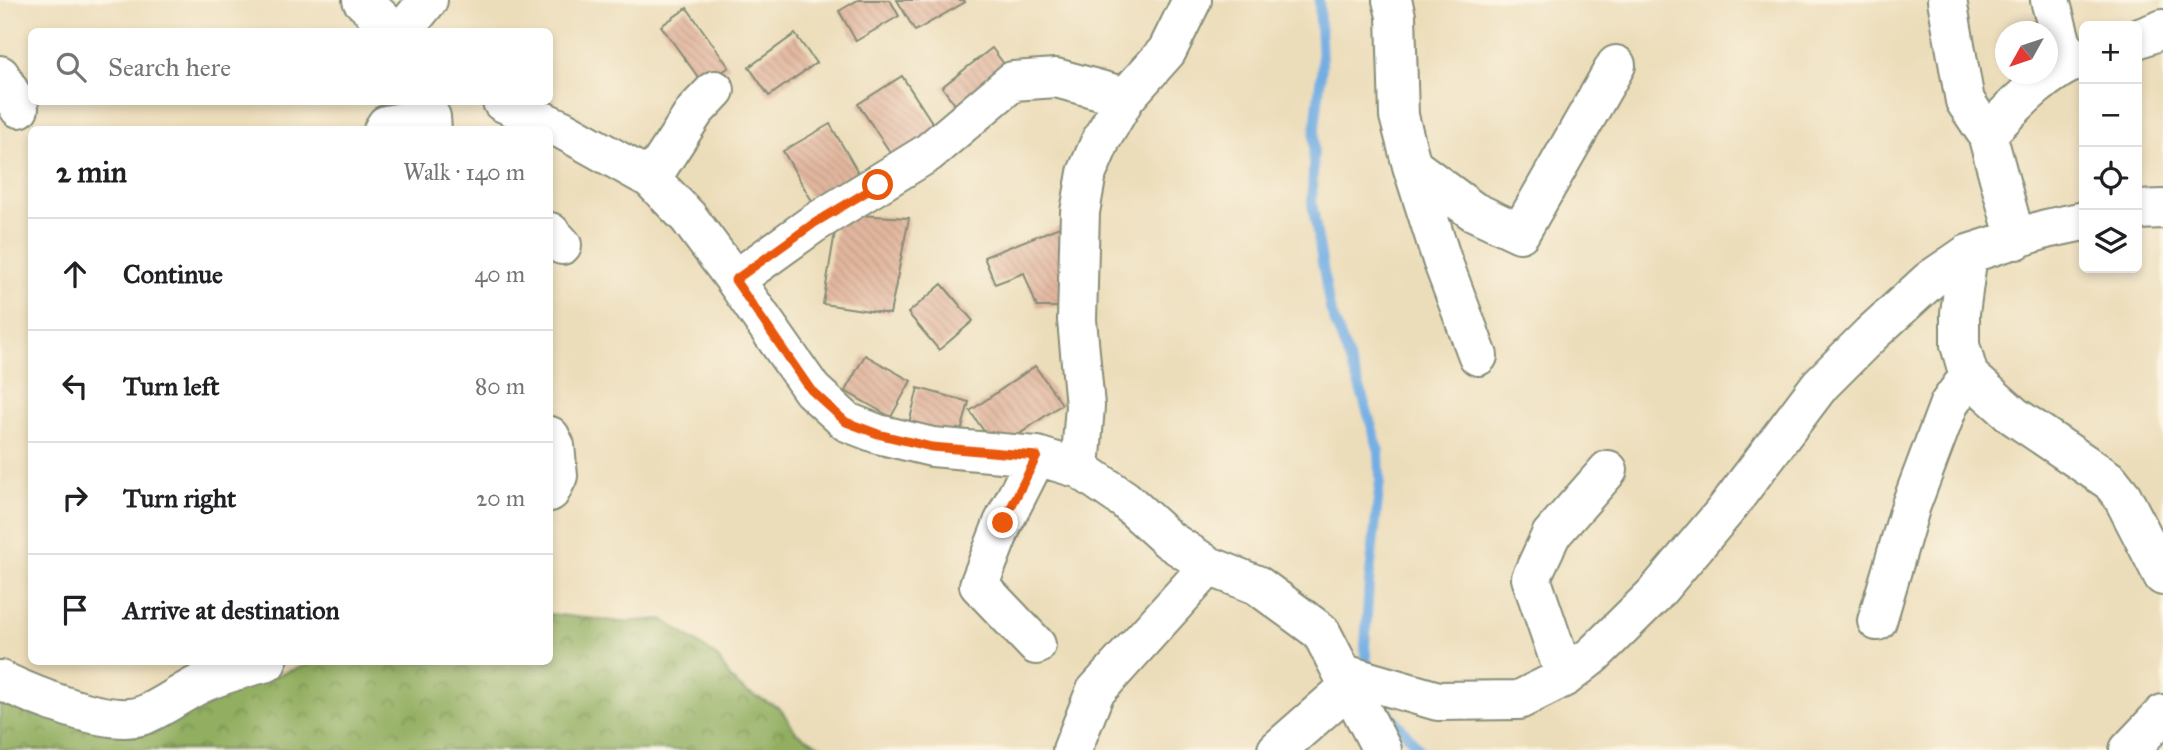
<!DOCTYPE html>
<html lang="en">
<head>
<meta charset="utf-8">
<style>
  :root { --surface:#fff; --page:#f2f2f2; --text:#202124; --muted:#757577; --line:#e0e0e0 }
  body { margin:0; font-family:"IM FELL Great Primer",serif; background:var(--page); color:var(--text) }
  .controls { position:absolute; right:21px; top:21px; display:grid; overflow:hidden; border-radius:10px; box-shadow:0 4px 10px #0003 }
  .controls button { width:63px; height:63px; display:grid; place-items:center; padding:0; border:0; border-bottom:2px solid var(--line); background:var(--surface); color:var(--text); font:35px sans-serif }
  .compass { position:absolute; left:1995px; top:21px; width:63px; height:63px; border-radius:50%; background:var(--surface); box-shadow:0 4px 10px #0003; rotate:230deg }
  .stop { position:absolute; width:21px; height:21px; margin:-16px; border:5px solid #ea580c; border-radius:50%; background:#fff }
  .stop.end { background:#ea580c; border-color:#fff; box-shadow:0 2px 7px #0008 }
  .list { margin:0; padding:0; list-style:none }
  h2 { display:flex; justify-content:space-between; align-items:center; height:91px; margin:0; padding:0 28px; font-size:30px }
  h2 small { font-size:23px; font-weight:400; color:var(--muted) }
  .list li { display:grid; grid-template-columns:46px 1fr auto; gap:21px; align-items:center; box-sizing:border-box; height:112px; padding:0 28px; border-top:2px solid var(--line) }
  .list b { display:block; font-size:26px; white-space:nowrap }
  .list em { font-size:23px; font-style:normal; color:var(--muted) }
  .icon { flex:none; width:38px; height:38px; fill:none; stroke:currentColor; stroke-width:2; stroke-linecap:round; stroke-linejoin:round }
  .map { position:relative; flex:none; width:2163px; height:750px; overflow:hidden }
  .search { position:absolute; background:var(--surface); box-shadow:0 4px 10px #0003; left:28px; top:28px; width:525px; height:77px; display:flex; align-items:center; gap:18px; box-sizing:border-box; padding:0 24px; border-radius:10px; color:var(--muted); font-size:26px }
  .panel { position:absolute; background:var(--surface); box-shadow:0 4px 10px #0003; left:28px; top:126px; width:525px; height:539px; border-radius:10px }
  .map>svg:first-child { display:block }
</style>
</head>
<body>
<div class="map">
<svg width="2163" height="750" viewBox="0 0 2163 750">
  <defs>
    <pattern id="forest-crowns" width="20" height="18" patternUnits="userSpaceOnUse" patternTransform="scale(1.75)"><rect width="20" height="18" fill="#92ae60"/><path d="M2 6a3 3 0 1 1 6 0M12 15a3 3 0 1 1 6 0" fill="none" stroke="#778f50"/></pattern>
    <pattern id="building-back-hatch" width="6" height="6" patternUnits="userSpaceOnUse" patternTransform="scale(1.75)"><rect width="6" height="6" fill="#e2b69e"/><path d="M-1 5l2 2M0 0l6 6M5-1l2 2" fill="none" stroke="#c19d89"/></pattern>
  </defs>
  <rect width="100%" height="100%" fill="#fcf5e5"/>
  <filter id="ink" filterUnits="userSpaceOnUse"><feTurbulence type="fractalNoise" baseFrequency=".0143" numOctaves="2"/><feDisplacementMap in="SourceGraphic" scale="14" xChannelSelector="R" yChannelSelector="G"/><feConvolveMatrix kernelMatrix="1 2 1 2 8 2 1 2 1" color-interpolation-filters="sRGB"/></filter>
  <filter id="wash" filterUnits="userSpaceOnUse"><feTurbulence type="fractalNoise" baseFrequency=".00686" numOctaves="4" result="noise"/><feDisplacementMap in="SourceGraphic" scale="28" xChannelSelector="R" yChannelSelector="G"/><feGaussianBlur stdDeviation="1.57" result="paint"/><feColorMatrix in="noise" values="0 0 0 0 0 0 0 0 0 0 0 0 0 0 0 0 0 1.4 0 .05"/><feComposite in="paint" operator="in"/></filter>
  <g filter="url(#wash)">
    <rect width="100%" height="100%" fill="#ecddba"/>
    <path fill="url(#forest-crowns)" stroke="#58764a" stroke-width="2" d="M550,614l72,8 41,-3 54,38 15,23 14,12 34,16 16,24 23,13 18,5h-837v-46l114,26 202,-68h234z"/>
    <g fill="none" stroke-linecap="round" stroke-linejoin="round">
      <path stroke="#72ade3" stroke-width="10" d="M1319,0l3,65 -8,73 -2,65 18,106 31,82 18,60 1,30 -11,102 -4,64 3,24
        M1377,694l11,18 32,38"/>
    </g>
    <g id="blocks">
      <path fill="url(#building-back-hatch)" d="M858,0h32l9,16 -43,25 -17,-30z
        M897,0h67l1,2 -50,29z
        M687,8l42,59 -25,18 -43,-59z
        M795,34l21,29 -47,33 -20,-29z
        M992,48l18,24 -50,39 -18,-24z
        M902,76l35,54 -43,28 -36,-54z
        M830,124l33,57 -47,27 -33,-57z
        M838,214l71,4 -19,96 -67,-10z
        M1067,224v83h-30l-13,-34 -29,11 -11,-27z
        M942,284l31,37 -34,29 -31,-37z
        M865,355l46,26 -20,36 -46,-26z
        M1035,366l27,38 -65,46 -27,-39z
        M918,388l51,14 -9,34 -51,-13z"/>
    </g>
  </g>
  <g filter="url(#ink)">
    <use href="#blocks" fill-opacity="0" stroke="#868d77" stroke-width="2"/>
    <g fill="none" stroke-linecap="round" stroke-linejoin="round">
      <g stroke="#868d77" stroke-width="42">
        <path id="minor" d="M362,0l33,32
          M1392,0l4,16 3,100 13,50 61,45 47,22 96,-168
          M1947,0l18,101 22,33 29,106
          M2050,0l17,63
          M402,32l26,-32
          M2137,39l26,-10
          M0,75l19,33
          M502,102l61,28 88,49 37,38 47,63 77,110 35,32 31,12 54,13 105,9 43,13 45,31 44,40 40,26 48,19 64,47 61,118
          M383,130l3,-5 45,-8 1,13
          M1987,134c28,-29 59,-63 97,-77
          M1412,166l30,94 36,96
          M651,179l44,-68 20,-21
          M2137,210l26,-1
          M550,232l12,13
          M1968,254l-8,59v32l9,31 45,40 96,65 12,15 41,80
          M735,280l78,-56 115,-71 85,-72 43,-3 70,19
          M550,436l5,10 3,30 -8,16
          M1080,469l5,-63 -8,-86 3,-108 7,-39 14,-33 25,-43 41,-46 25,-51
          M1877,621l34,-116 38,-101 20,-28
          M1036,645l-57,-60 24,-62 34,-67
          M1344,674l94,27 81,-1 46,-23 28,-22 61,-60 71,-84 95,-126 51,-51 59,-54 38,-26 78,-25 38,-8
          M1565,677l-34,-99 20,-43 57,-65
          M0,680c32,15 109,48 144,35 20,-8 37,-22 56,-31 22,-10 44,-16 67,-22
          M1072,750l23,-58 114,-126
          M1277,750l74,-65
          M2129,750l34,-36"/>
      </g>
      <use href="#minor" stroke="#fff" stroke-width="38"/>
    </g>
  </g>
  <g fill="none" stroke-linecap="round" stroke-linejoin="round" filter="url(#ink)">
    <path stroke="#ea580c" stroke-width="9" d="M878,185l-65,39 -78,56 76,110 35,32 32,12 54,13 105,9 -34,67"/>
  </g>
</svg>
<div class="controls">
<button>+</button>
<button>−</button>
<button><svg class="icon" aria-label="locate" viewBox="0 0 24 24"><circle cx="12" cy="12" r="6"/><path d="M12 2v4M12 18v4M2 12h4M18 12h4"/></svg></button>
<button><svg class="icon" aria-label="layers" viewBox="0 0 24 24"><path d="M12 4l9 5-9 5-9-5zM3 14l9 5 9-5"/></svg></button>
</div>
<svg class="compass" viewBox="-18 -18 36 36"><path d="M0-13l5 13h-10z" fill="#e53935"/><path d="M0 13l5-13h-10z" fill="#757577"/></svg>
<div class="stop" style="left:878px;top:185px"></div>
<div class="stop end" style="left:1003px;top:523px"></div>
<div class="search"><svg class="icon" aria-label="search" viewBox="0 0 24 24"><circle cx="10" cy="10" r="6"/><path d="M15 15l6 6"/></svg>Search here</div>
<section class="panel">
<h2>2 min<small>Walk · 140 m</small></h2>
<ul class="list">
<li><svg class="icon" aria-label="ahead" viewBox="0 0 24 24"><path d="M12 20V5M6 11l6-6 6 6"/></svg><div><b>Continue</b></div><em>40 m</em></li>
<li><svg class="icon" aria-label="left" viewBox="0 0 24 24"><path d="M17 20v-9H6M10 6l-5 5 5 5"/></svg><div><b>Turn left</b></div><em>80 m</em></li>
<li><svg class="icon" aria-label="right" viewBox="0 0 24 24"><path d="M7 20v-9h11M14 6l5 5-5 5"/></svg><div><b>Turn right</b></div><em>20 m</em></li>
<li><svg class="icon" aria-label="arrive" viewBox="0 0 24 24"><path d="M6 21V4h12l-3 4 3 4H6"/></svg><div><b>Arrive at destination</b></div></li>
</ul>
</section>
</div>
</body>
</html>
